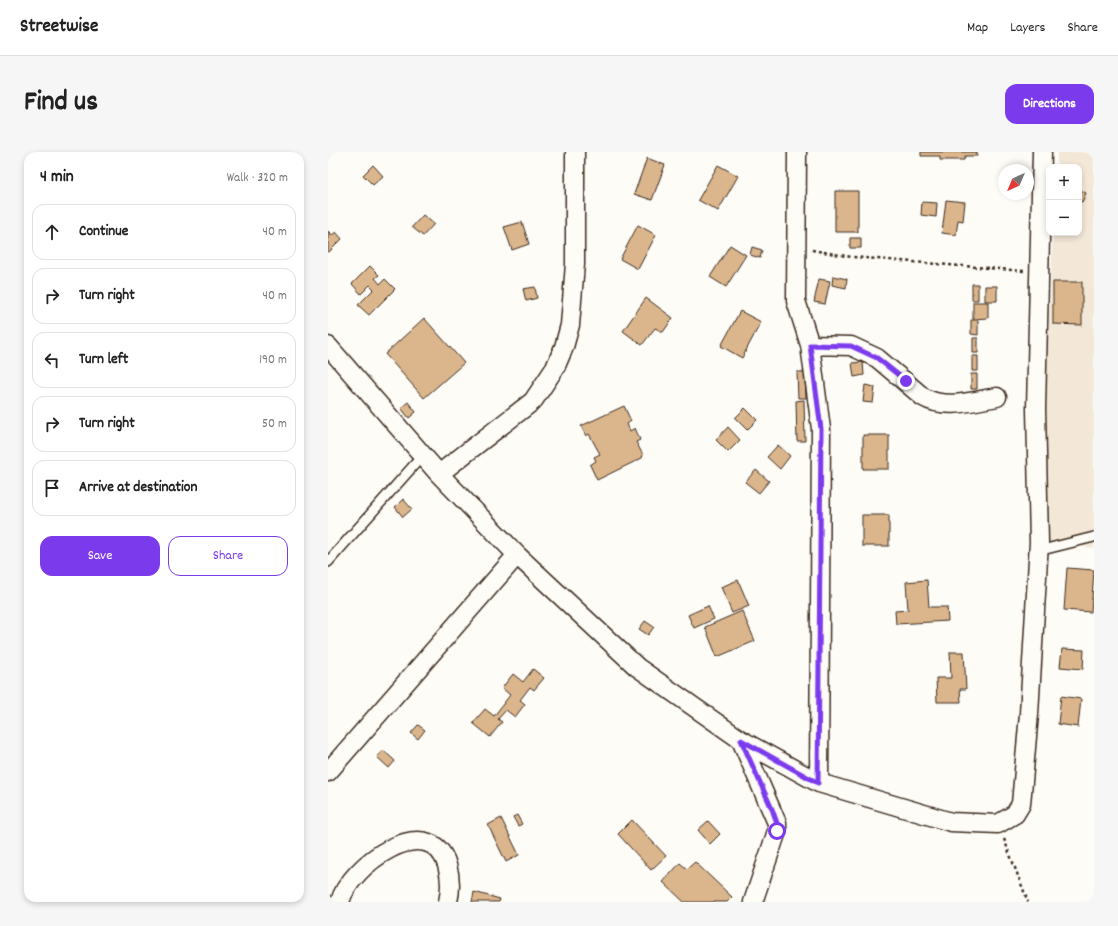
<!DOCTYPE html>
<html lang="en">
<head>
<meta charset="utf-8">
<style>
  :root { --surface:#fff; --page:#f6f6f6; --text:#222; --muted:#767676; --line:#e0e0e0; --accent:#7c3aed }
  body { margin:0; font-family:Dekko,sans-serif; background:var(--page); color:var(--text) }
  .controls { position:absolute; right:12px; top:12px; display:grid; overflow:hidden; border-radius:8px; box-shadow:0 2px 6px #0003 }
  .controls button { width:36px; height:36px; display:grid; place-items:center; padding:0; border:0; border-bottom:1px solid var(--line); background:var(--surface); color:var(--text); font:20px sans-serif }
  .compass { position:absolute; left:670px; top:12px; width:36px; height:36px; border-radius:50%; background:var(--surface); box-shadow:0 2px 6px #0003; rotate:224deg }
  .stop { position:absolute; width:12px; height:12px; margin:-9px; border:3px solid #7c3aed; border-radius:50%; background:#fff }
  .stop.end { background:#7c3aed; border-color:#fff; box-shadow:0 1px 4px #0008 }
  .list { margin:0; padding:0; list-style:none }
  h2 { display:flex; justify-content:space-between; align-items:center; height:52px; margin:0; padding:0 16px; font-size:17px }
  h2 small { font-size:13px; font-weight:400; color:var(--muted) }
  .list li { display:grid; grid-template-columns:26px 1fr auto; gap:12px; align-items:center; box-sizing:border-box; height:56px; margin:0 8px 8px; padding:0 8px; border:1px solid var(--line); border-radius:12px }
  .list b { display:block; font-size:15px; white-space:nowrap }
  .list em { font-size:13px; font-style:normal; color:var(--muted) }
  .actions { display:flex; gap:8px; padding:12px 16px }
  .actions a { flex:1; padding:9px 0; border:1px solid var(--accent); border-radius:12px; text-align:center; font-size:14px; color:var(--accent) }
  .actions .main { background:var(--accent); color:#fff }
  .icon { flex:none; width:22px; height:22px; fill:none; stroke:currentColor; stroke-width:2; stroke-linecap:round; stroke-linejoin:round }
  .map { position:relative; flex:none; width:766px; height:750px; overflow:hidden; border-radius:12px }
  header { display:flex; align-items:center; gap:24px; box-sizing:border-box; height:56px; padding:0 20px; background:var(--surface); border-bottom:1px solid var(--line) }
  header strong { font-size:19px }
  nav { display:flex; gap:22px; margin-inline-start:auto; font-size:14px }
  .intro { display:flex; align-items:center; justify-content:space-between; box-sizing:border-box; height:96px; padding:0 24px }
  h1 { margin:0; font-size:28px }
  .button { padding:10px 18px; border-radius:12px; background:var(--accent); color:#fff; font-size:14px; font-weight:700 }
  main { display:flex; gap:24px; padding:0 24px }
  aside { flex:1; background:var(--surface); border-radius:12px; box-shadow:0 2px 6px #0003 }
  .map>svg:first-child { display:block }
</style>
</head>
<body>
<header>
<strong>Streetwise</strong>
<nav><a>Map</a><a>Layers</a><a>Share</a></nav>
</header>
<div class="intro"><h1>Find us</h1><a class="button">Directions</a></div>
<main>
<aside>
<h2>4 min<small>Walk · 320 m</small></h2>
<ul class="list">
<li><svg class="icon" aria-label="ahead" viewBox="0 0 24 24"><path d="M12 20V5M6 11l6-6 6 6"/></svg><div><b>Continue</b></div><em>40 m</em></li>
<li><svg class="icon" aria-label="right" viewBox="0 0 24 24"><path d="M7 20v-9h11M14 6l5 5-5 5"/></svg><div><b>Turn right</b></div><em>40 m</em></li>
<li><svg class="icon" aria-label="left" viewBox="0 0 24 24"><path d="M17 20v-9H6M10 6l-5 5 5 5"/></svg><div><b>Turn left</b></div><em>190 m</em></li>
<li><svg class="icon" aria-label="right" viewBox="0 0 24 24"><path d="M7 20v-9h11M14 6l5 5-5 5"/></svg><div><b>Turn right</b></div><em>50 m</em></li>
<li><svg class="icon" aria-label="arrive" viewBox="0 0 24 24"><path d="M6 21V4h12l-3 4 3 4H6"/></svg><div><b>Arrive at destination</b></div></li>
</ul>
<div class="actions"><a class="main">Save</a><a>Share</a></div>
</aside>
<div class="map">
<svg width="766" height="750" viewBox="0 0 766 750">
  <rect width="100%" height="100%" fill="#fdfcf7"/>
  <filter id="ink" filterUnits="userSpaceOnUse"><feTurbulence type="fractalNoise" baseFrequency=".025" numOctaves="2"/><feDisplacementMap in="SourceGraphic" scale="8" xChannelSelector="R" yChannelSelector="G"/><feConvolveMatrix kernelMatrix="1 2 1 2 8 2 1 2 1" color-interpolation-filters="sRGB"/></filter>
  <g filter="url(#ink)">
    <path fill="#f3e7d7" d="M729,0h37v396l-55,-6 14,-309h26v-66h-22z"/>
    <path fill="#dbb68d" stroke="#3b2a1e" d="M593,0h56v4h-12l-1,4h-24v-4h-19z
      M319,6l18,7 -13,35 -18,-6z
      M45,13l10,11 -10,9 -10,-10z
      M390,13l20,11 -20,35 -20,-11z
      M751,37l7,4 -4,9 -3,-1z
      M507,39h23v41h-23z
      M618,48l19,2 -2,19 -5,-1 -2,15 -14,-2z
      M594,50l15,1 -1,14 -15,-2z
      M95,63l11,9 -11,12 -11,-9z
      M194,70l7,22 -17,6 -8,-23z
      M310,73l18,10 -18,34 -18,-10z
      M0,79l4,4 4,-3 6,7 -14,14z
      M522,86h11v10h-11z
      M402,93l16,10 -20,32 -16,-10z
      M424,95l10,3 -2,8 -10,-3z
      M42,114l9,9 -4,3 5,6 5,-5 10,10 -26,26 -11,-10 16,-16 -4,-4 -9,9 -9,-10z
      M505,124l14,3 -1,9 -14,-3z
      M491,127l11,2 -5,23 -11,-2z
      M725,130h29v43l-29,-1z
      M644,132h6v16h-6z
      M657,134h12v15h-12z
      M207,135l2,11 -11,3 -3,-12z
      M318,146l27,20 -10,14 -8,-4 -13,17 -19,-14z
      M645,150h15v16l-15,1z
      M412,159l21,11 -19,36 -21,-12z
      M96,166l40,45 -40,35 -39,-44z
      M643,168h7v15l-7,-1z
      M645,186h5v15h-5z
      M644,204h6v15h-6z
      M535,210l1,13 -10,2 -2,-14z
      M469,220h8l1,26h-8z
      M643,222h6v15h-6z
      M537,233l10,2 -2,16 -10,-1z
      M476,248l1,41h-8l-1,-40z
      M80,250l8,10 -7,6 -8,-10z
      M296,254l7,15 -4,3 3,7 5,-3 5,12 -4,2 7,13 -1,3 -45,22 -7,-15 6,-4 -2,-4 6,-3 -11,-20 -3,2 -5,-10z
      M417,256l12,12 -10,10 -12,-12z
      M400,275l12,13 -12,12 -12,-12z
      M535,283h26v34h-26z
      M450,293l12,11 -10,13 -13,-12z
      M428,318l13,11 -10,12 -14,-11z
      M75,347l9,10 -9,8 -8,-10z
      M534,363h27v31h-27z
      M739,416l27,2 -3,42 -27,-2z
      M410,428l11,26 -17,7 -11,-26z
      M599,428l2,27h18l1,14 -52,3 -1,-13 13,-1 -2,-28z
      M380,454l6,13 -20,9 -6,-13z
      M414,459l13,30 -38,16 -12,-30z
      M317,469l9,6 -6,8 -9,-6z
      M734,497l22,1 -1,19 -23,-2z
      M622,500h14l2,37h-6l1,13h-24l-1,-24h15z
      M205,517l11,9 -10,12 -4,-3 -10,13 5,4 -10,13 -9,-7 -8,9 4,3 -12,15 -17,-14 12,-14 9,7 16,-21 -8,-7 11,-14 10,8z
      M733,544l20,3 -3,28 -20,-3z
      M90,573l7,5 -7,9 -7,-6z
      M55,598l12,11 -6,7 -12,-11z
      M189,663l5,9 -4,2 -5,-9z
      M173,666l18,37 -13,7 -18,-37z
      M304,668l34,36 -15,14 -33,-36z
      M380,669l12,13 -10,10 -12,-14z
      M367,710l37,35 -5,5h-43l-21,-20 17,-19 7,6z
      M146,740l26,7 -1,3h-27z"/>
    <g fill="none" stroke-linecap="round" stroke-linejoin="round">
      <g stroke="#3b2a1e" stroke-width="12">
        <path id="lane" d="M710,399l56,-14
          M0,410l95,-107"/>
      </g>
      <g stroke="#3b2a1e" stroke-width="21">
        <path id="street" d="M482,193l41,1 26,12 46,39c22,13 50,4 74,0
          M0,194l111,128 78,81 120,112 104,73 78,43 2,-354 -11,-84 -14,-44 1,-149
          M111,322l94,-73 22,-33 9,-21 6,-22 5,-61v-112
          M413,588l36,83v8l-24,71
          M0,620l189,-217
          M491,631l132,39 47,2 17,-10 6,-10 8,-90 10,-172 -3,-133 6,-257
          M12,750c9,-36 89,-94 107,-37 4,13 4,24 1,37"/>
      </g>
      <path stroke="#3b2a1e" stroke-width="2.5" stroke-dasharray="3 3" stroke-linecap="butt" d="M484,98l40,7 172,14
        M676,687l24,63"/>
      <use href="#lane" stroke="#fdfcf7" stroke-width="9"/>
      <use href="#street" stroke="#fdfcf7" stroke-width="18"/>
    </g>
  </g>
  <g fill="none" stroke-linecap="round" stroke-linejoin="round" filter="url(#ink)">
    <path stroke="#7c3aed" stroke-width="5" d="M449,679v-8l-5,-14 -31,-69 77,43 3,-354 -11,-84 41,1 26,12 29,23"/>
  </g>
</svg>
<div class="controls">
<button>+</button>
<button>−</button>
</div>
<svg class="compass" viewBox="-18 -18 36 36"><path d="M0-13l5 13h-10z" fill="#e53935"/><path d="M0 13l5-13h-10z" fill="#767676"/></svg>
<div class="stop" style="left:449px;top:679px"></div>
<div class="stop end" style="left:578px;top:229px"></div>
</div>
</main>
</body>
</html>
